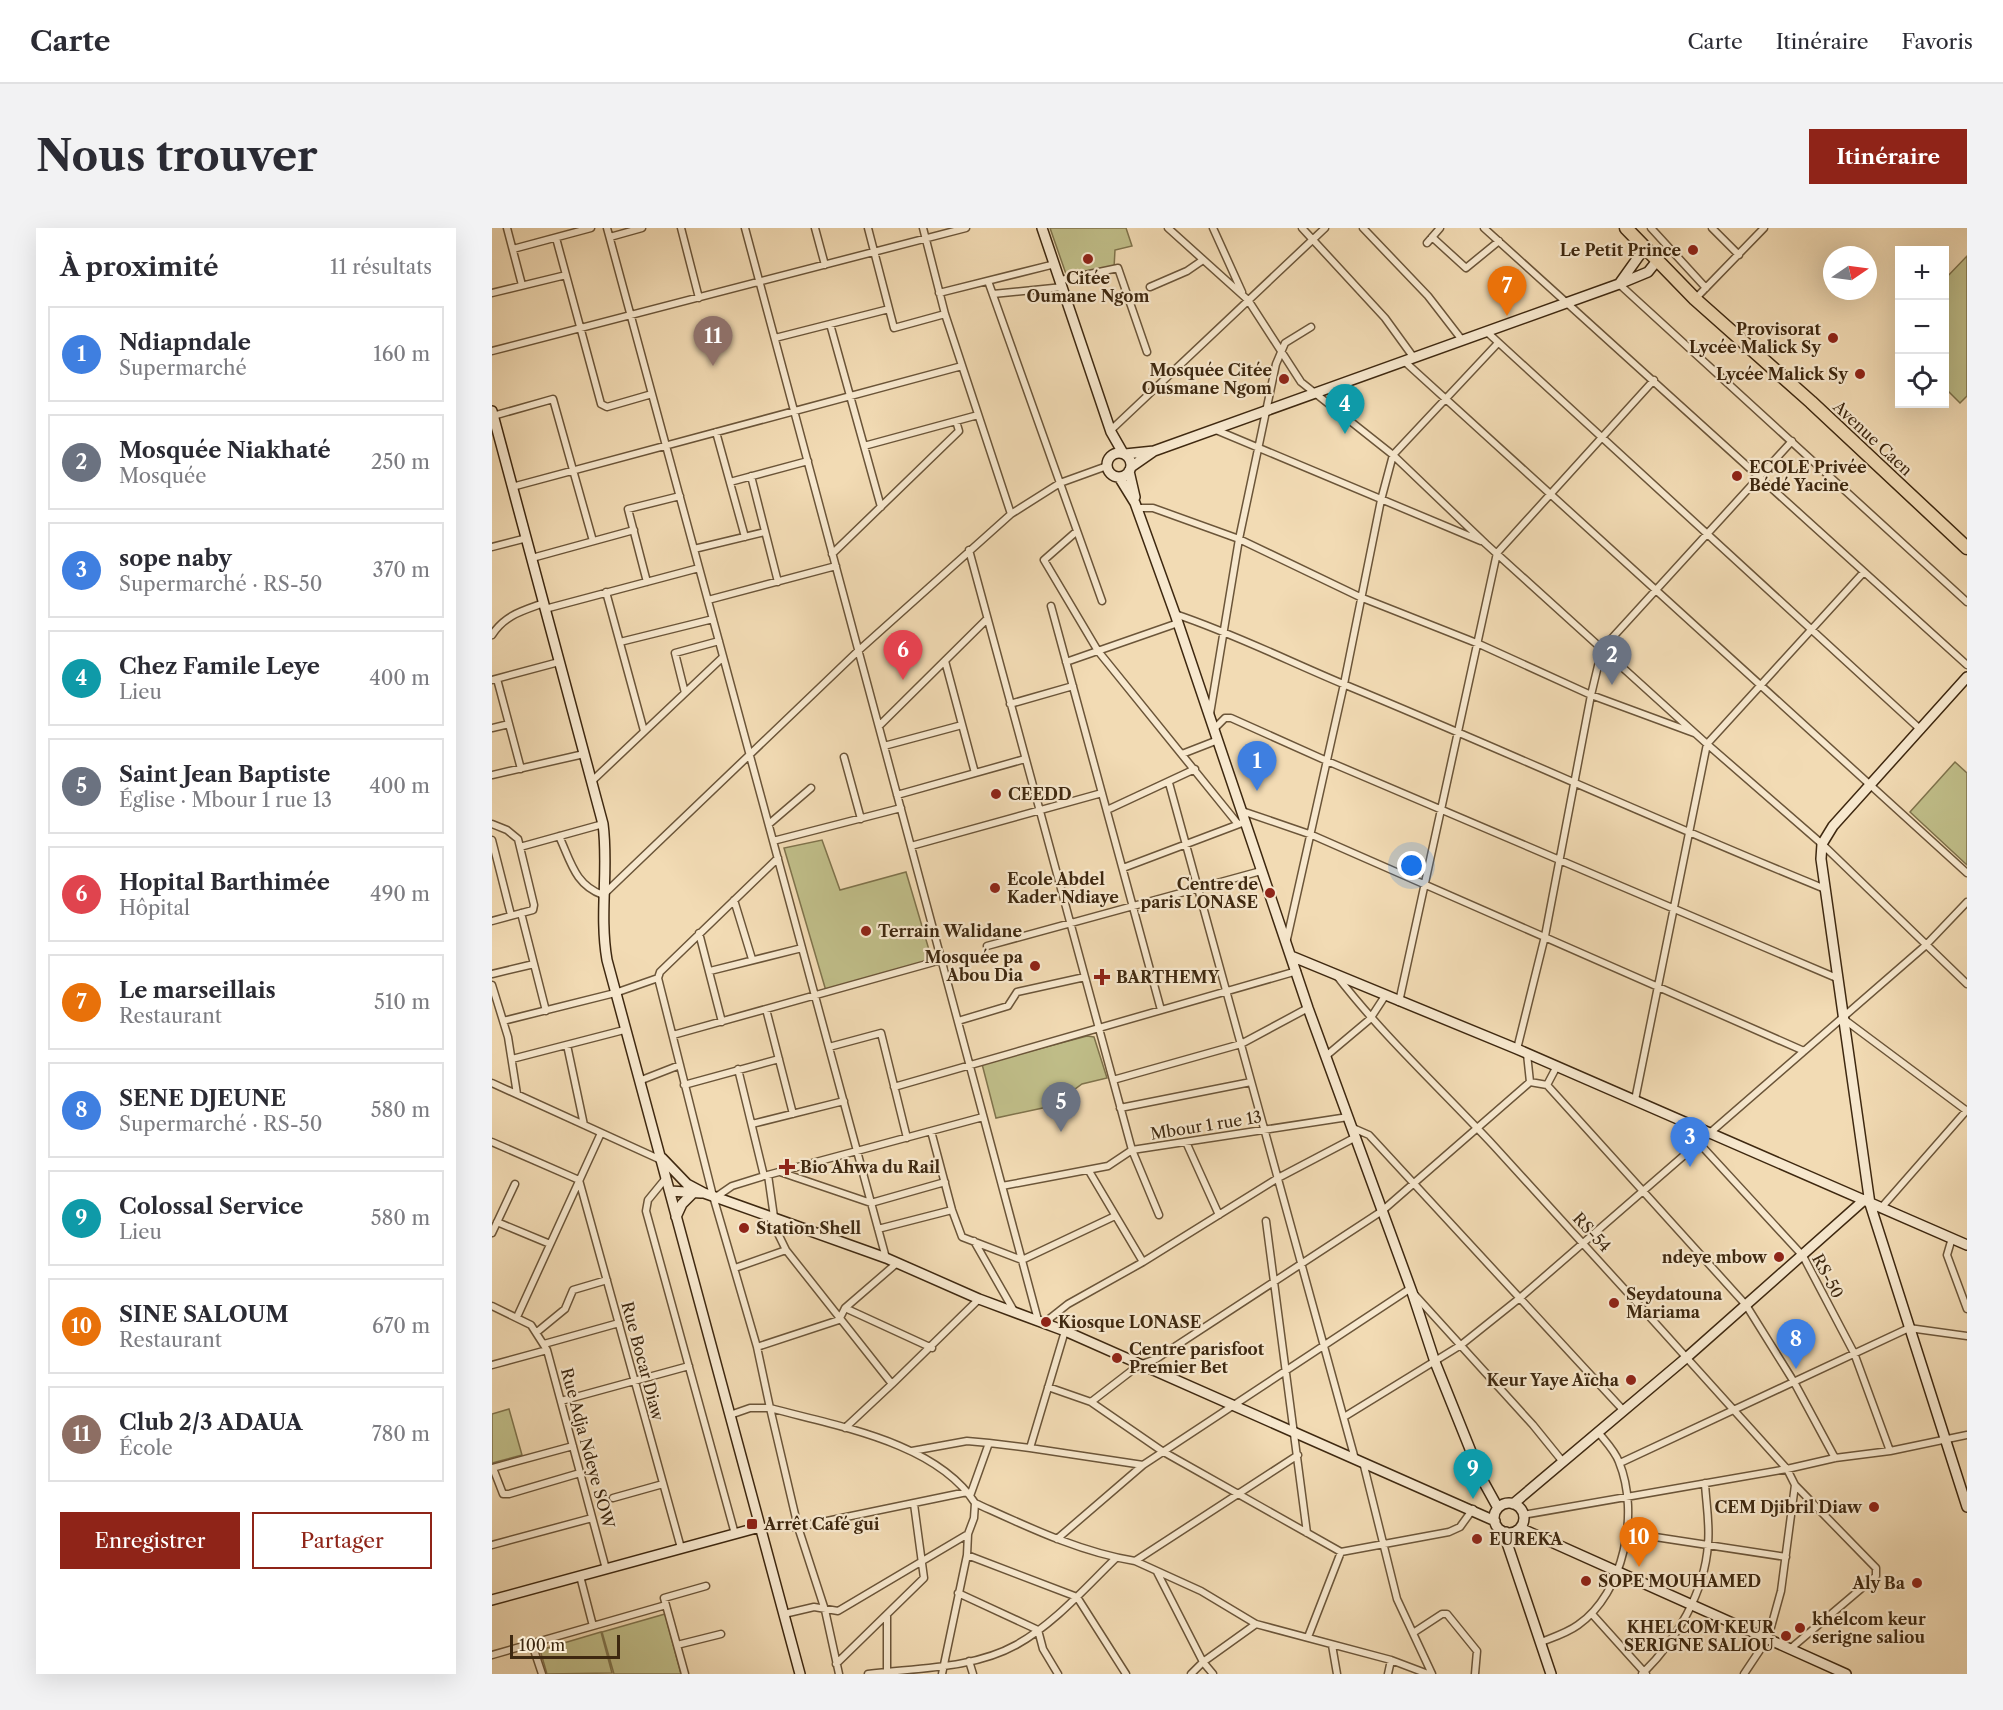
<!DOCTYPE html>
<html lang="fr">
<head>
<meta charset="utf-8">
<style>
  :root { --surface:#fff; --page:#f2f2f3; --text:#2b2b33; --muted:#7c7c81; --line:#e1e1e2; --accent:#8f2418 }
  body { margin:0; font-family:"Libre Caslon Text",serif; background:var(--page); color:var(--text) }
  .controls { position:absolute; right:18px; top:18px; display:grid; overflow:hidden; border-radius:0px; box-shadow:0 6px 24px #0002 }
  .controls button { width:54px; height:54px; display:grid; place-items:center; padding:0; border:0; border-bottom:2px solid var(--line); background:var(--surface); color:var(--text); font:30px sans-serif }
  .compass { position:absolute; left:1331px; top:18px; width:54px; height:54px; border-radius:50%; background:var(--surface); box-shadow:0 6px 24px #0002; rotate:77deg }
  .scale { position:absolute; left:18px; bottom:15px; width:110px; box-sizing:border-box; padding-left:6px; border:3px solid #3e2810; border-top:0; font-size:16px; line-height:21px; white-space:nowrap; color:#3e2810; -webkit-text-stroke:4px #f7e8ce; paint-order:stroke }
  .you { position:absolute; left:920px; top:638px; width:21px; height:21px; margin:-15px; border:4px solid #fff; border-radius:50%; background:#1a73e8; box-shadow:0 0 0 9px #1a73e833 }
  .badge { display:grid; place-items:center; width:39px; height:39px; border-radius:50%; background:var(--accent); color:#fff; font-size:20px; font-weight:700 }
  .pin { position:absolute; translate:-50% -50px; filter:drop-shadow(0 2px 3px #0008) }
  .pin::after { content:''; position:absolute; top:32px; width:21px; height:18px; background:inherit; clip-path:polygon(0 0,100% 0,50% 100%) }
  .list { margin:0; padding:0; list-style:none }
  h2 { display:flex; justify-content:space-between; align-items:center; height:78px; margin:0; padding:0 24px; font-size:26px }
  h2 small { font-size:20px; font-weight:400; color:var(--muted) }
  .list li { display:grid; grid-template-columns:39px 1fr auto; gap:18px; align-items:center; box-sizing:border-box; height:96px; margin:0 12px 12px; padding:0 12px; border:2px solid var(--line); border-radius:0px }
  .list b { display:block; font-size:22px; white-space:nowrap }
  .list p { margin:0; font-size:20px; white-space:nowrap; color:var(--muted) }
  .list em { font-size:20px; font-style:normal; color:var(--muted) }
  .actions { display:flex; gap:12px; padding:18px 24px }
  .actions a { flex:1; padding:14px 0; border:2px solid var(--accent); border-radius:0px; text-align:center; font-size:21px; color:var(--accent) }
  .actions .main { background:var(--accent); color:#fff }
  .icon { flex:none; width:33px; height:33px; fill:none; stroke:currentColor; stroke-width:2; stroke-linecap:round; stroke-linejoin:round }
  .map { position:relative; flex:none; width:1475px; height:1446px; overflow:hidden; border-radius:0px }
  header { display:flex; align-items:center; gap:36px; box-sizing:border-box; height:84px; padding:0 30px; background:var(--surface); border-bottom:2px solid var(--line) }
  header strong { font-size:28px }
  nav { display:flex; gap:33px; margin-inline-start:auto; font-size:21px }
  .intro { display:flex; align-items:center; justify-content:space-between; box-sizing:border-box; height:144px; padding:0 36px }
  h1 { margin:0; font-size:42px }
  .button { padding:15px 27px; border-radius:0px; background:var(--accent); color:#fff; font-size:21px; font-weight:700 }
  main { display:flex; gap:36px; padding:0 36px }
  aside { flex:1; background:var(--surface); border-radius:0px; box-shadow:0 6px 24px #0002 }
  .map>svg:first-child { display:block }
</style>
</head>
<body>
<header>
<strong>Carte</strong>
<nav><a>Carte</a><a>Itinéraire</a><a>Favoris</a></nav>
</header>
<div class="intro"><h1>Nous trouver</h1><a class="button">Itinéraire</a></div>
<main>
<aside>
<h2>À proximité<small>11 résultats</small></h2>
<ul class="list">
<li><span class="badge" style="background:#3f7fe0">1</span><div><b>Ndiapndale</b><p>Supermarché</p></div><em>160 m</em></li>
<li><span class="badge" style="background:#6b7280">2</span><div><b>Mosquée Niakhaté</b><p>Mosquée</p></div><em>250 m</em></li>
<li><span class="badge" style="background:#3f7fe0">3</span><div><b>sope naby</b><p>Supermarché · RS-50</p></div><em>370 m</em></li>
<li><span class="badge" style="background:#0f9aa8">4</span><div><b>Chez Famile Leye</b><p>Lieu</p></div><em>400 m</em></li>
<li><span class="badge" style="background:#6b7280">5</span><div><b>Saint Jean Baptiste</b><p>Église · Mbour 1 rue 13</p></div><em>400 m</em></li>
<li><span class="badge" style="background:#e0444e">6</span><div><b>Hopital Barthimée</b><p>Hôpital</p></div><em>490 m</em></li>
<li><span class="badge" style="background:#e8710a">7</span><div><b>Le marseillais</b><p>Restaurant</p></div><em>510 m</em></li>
<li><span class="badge" style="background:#3f7fe0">8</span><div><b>SENE DJEUNE</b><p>Supermarché · RS-50</p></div><em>580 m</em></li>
<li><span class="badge" style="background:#0f9aa8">9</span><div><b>Colossal Service</b><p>Lieu</p></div><em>580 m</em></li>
<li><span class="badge" style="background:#e8710a">10</span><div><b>SINE SALOUM</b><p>Restaurant</p></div><em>670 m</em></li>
<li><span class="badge" style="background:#8d6e63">11</span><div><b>Club 2/3 ADAUA</b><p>École</p></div><em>780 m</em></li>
</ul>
<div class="actions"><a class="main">Enregistrer</a><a>Partager</a></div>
</aside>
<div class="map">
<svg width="1475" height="1446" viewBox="0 0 1475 1446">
  <rect width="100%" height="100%" fill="#f2dbb4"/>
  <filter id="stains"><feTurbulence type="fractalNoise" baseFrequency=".00333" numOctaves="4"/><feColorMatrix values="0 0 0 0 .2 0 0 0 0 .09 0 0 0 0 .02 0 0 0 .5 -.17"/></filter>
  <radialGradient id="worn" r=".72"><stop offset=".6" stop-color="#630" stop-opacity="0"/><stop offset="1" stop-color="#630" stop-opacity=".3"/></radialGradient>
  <path fill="#c0be89" stroke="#7f734c" stroke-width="1.5" d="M558,0h76l6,18 -17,4 -1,18 -48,6z
    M1475,28v140l-7,7 -15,-15 -1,-108z
    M1463,534l12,11v92l-57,-53z
    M330,612l18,50 66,-18 26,88 -106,31 -42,-143z
    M595,808l7,1 13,41 -25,6 -30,22 -56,12 -14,-54z
    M17,1181l13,46 -30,8v-49z
    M173,1386l16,60h-67l-12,-42z
    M109,1404l11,41 -65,1 -7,-24z"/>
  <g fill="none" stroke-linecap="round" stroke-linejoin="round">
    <g stroke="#6b5539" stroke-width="9">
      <path id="street" d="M15,0l15,57
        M115,0l279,1030
        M189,0l18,70
        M253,0l293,1092
        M323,0l10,37
        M376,0l26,100 51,-14
        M431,0l22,86 66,200
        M676,0l80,72 53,82 92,73 93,89 221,200 115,100 145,140
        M721,0l29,64
        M810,0l83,90 29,40
        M871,0l65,68 34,44
        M992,0l483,437
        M1159,0l55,60
        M1220,0l27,27
        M118,9l32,-9
        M940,9l34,31 33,-27
        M64,10l45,166 6,3 45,-13
        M935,15l13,-15
        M21,21l78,-21
        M569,52l57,-12 29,84
        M496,53l114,320
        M1127,56l348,318
        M658,59l37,-16 16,-11
        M0,65l74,-18
        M447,65l116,-29
        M501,66l70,-7
        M1203,71l69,-71
        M338,96l51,183
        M995,104l434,398
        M283,110l114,-29
        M0,123l474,-123
        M912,133l563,512
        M1,188l60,-17 40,142
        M619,202l214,-202
        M724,202l265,111
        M224,204l29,105
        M372,218l114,-31
        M259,248l27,106
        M238,254l78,-21
        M20,259l450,-121
        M645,280h16l86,31 121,58 119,47 112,51 103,38
        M585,303l-33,29 54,91 140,173
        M0,319l35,-9
        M202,321l71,-17
        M477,322l163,600 27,65
        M340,326l127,-123 -3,-10
        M40,330l102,-28
        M155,354l-19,-73 52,-13
        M114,364l38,139
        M216,372l128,-34
        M559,378l110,404
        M53,381l154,-41
        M683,386c60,20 115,48 173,72 160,66 317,138 477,203
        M0,407c13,-20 30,-24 52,-32
        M128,414l93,-23
        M453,433l30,112
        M574,434l112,-39
        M5,451l24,90
        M0,452l67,-18
        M193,465l-10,-40 44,-12
        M518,476l63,-18
        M718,486l29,-175 37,-175 9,-21 26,-16
        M387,498l108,-107
        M0,500l17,-4
        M722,501l11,-11h6l96,43 512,218
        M392,518l78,-21
        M690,526l36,-14
        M352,529l17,62
        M0,547l92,-21
        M100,553l131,-124
        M677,555l186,676
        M405,567l128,-36
        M615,582l88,-41
        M750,583l70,24 492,216
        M0,596l15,6 11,9 16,66 -1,5 -41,11
        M277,596l42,-36
        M67,608c12,26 16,49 44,59l255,-244 153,-137 49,-31 47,-17
        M0,612l19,75
        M281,613l128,-33
        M419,618l191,-53
        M28,619l83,-23
        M286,630l-118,114 -2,6 55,218 44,151 82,-27 6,-12 52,-45
        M631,640l119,-45
        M242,672l18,59
        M29,685l25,98
        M207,705l23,89
        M795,711l57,-255 37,-184 12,-45 105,-112
        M495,718l274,-75
        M218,743l92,-23
        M0,746l42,-10
        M845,748c47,61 104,113 157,170 98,107 196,215 293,323l8,16 81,83v8l-86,73
        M0,757l16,52 9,57
        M907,774l98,-449 157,-173
        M274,781l27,105
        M1353,792l122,91
        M11,793l112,-28 43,-15
        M466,793l50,-15 9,-14 68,-15
        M181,807l268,-75
        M75,817l17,80
        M337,819l52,-14 26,105
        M1025,821l28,-113 46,-241 11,-46 190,-208
        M1035,826l3,28
        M834,828l44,-37 15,-23
        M20,831l112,-29
        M246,841l26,107
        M621,852l128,-36 67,-36
        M147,853l41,-16
        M0,855l169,77
        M192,857l95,-26
        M1055,857l199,220 48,77 41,76
        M402,859l403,-116
        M1143,872l72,-356 156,-171
        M628,880l131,-26
        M260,896l92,-23
        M861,900l16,7 255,276
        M439,903l21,79 10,27 60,23 93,-44
        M0,914l87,38 102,368
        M694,914l33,73
        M1206,914l105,114 51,97 36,98
        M597,943l54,91
        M288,944l91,31 74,-21
        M276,947l6,42
        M174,950l-18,22 -2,11 89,323
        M510,958l106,-20 24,-16 216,-33
        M224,969l16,-11 32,-10 219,-59
        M1389,980l86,-98
        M278,989l16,33 106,134 -47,44
        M774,993l41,312
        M5,994l53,22
        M386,1001l74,-19
        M0,1005l23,-49
        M1460,1010l-5,17 20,54
        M482,1013l40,70
        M243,1040l51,-18
        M922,1066l119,131 30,37
        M0,1078l39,19 16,25 59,219
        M353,1080l87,40
        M25,1089l84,-184
        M552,1095l24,-19 75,-42 135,-84 78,-41
        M45,1104l28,-23 8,-19 34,-10
        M52,1116l75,-21
        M265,1119l13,61c66,18 166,34 205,95l-1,15 -6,16 -1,21 110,42 49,77
        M0,1137l55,-15
        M400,1156l87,-85
        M556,1159l43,15 71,49 179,101 108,-20 11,-5 13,-18
        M69,1173l128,-35
        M599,1174l48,-37 17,-6 226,-148 148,-129 17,3 10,-19
        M238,1187l20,-7h20l28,119 27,83 14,64
        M852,1189l117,-72 60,-48 404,-351 42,-44
        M538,1220l113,17 268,-177
        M420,1223l55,-10 22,2
        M871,1234l34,137 35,75
        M1128,1235l289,-135 58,8
        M0,1240l81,-22
        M1,1240l10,26h6l71,-21
        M478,1268l19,-53 41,5 35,-117
        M121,1270l50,-14
        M483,1275c51,23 104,49 160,58l163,-106
        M1031,1287l264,-46 48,-11 55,-7 77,-16
        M268,1299h38l169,-35
        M1137,1305l157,24
        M565,1311l86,-74
        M0,1317l100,-27
        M643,1333l66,30 55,33 135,36 37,14
        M665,1344l46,90 -12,12
        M88,1348l13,50
        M466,1365l80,37 5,19 15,25
        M292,1386l30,-7 24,4 130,-77
        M1100,1386l54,60
        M395,1388v55
        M921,1405l29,-19h5l30,37 -2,23
        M816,1409l33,-85
        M1049,1414c13,-5 26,-9 37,-17 46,-32 62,-112 41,-163 -4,-11 -13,-20 -21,-30
        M40,1416l10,30
        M185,1417l44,-11
        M840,1417l5,29
        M0,1427l174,-50
        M477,1433l4,13
        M344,1436l88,-86 -10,-74
        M193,1446l-21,-76 42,-12
        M376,1446c47,-6 105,-5 148,-29 38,-21 69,-57 100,-87
        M450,1446l25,-119
        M721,1446l-10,-12 53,-38
        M896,1446l3,-14
        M1150,1446c34,-33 63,-82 66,-130 2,-20 -2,-41 -3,-61
        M1252,1446l24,-36 13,-47 14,-106"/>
    </g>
    <g stroke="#3e2810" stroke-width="12">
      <path id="secondary" d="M550,0l69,204 12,21
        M1127,56l25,-35
        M0,183l111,413c6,45 -4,90 4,136l193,714
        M615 237a12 12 0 1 1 24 0a12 12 0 1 1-24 0Z
        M633,226l29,-3
        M639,239l23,-16 465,-167 29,-12 8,-10
        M637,243l6,26
        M627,249l16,26 40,111 133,394 104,284 23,70 47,117 16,29
        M1475,449l-134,149 -11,18 -1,15 49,345 97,303
        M799,728l226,93 450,196
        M170,930l25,26 17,9 182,65 93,41 86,32 430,190
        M178,963l31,2
        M184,989l6,-13 11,-11
        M1002 1290a15 15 0 1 1 30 0a15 15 0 1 1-30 0Z
        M1021,1276l173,-146 177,-157
        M1028,1300l326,146
        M1014,1304l1,11 44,131
        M0,1372l268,-73"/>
    </g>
    <g stroke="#3e2810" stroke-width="15">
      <path id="highway" d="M1134,0l69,71 116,103 156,146"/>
    </g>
    <use href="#street" stroke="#f7e8ce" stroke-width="6"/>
    <use href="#secondary" stroke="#f7e8ce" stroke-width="9"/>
    <use href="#highway" stroke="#f2dbb4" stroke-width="12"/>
  </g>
  <g fill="#8f2418" stroke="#f7e8ce" stroke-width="2">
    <circle cx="1201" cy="22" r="6"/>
    <circle cx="596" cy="31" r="6"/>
    <circle cx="1341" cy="110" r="6"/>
    <circle cx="1368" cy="146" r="6"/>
    <circle cx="792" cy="151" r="6"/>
    <circle cx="1245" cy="248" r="6"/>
    <circle cx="504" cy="566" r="6"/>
    <circle cx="503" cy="660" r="6"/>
    <circle cx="778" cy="665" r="6"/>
    <circle cx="374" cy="703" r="6"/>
    <circle cx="543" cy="738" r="6"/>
    <path d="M607 740h6v6h6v6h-6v6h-6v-6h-6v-6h6z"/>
    <path d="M292 930h6v6h6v6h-6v6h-6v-6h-6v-6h6z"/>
    <circle cx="252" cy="1000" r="6"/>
    <circle cx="1287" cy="1029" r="6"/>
    <circle cx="1122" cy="1075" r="6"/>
    <circle cx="554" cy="1094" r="6"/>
    <circle cx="625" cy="1130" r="6"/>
    <circle cx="1139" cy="1152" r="6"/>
    <circle cx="1382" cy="1279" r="6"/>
    <rect x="254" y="1290" width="12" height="12" rx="3"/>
    <circle cx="985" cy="1311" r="6"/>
    <circle cx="1094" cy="1353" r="6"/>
    <circle cx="1425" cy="1355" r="6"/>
    <circle cx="1308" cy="1400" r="6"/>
    <circle cx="1294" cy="1408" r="6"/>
  </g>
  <g text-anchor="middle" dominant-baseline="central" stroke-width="4.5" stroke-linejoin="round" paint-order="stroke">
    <g font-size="16" font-weight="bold" fill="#3e2810" stroke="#f7e8ce" text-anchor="start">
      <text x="1189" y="22" text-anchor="end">Le Petit Prince</text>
      <text x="596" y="50" text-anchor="middle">Citée<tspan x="596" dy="18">Oumane Ngom</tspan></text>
      <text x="1329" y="101" text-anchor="end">Provisorat<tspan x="1329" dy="18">Lycée Malick Sy</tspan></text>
      <text x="780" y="142" text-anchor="end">Mosquée Citée<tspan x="780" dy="18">Ousmane Ngom</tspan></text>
      <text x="1356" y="146" text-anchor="end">Lycée Malick Sy</text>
      <text x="1257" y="239">ECOLE Privée<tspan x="1257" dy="18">Bédé Yacine</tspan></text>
      <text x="516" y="566">CEEDD</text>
      <text x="515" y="651">Ecole Abdel<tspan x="515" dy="18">Kader Ndiaye</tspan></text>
      <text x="766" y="656" text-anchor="end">Centre de<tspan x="766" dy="18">paris LONASE</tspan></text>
      <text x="386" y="703">Terrain Walidane</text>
      <text x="531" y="729" text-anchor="end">Mosquée pa<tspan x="531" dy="18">Abou Dia</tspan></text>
      <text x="624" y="749">BARTHEMY</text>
      <text x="308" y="939">Bio Ahwa du Rail</text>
      <text x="264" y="1000">Station Shell</text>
      <text x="1275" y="1029" text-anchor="end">ndeye mbow</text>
      <text x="1134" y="1066">Seydatouna<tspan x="1134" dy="18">Mariama</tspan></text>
      <text x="566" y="1094">Kiosque LONASE</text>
      <text x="637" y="1121">Centre parisfoot<tspan x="637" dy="18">Premier Bet</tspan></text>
      <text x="1127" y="1152" text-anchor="end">Keur Yaye Aïcha</text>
      <text x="1370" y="1279" text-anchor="end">CEM Djibril Diaw</text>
      <text x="272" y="1296">Arrêt Café gui</text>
      <text x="997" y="1311">EUREKA</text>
      <text x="1106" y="1353">SOPE MOUHAMED</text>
      <text x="1413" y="1355" text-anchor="end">Aly Ba</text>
      <text x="1320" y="1391">khelcom keur<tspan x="1320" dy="18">serigne saliou</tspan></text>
      <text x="1282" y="1399" text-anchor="end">KHELCOM KEUR<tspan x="1282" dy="18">SERIGNE SALIOU</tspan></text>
    </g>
    <g font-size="16" fill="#3e2810" stroke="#f7e8ce">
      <text transform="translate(1381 210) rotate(43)">Avenue Caen</text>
      <text transform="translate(714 897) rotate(-9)">Mbour 1 rue 13</text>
      <text transform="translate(1100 1004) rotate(47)">RS-54</text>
      <text transform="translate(1336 1048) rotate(62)">RS-50</text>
      <text transform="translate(151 1133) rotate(75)">Rue Bocar Diaw</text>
      <text transform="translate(96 1220) rotate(75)">Rue Adja Ndeye SOW</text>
    </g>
  </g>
  <rect width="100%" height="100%" filter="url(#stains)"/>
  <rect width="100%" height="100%" fill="url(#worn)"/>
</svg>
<div class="controls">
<button>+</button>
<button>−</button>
<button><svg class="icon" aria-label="locate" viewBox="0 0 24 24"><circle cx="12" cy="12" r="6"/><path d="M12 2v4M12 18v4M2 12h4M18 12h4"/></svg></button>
</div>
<svg class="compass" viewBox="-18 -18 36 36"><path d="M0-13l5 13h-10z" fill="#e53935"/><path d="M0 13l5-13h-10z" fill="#7c7c81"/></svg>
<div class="scale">100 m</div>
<div class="you"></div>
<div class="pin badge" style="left:765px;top:563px;background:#3f7fe0">1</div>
<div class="pin badge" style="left:1120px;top:457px;background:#6b7280">2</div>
<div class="pin badge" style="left:1198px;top:939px;background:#3f7fe0">3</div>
<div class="pin badge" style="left:853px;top:206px;background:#0f9aa8">4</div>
<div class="pin badge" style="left:569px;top:904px;background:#6b7280">5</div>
<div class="pin badge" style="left:411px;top:452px;background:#e0444e">6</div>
<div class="pin badge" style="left:1015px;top:88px;background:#e8710a">7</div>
<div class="pin badge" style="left:1304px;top:1141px;background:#3f7fe0">8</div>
<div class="pin badge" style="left:981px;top:1271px;background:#0f9aa8">9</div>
<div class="pin badge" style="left:1147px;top:1339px;background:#e8710a">10</div>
<div class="pin badge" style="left:221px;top:138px;background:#8d6e63">11</div>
</div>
</main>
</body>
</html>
